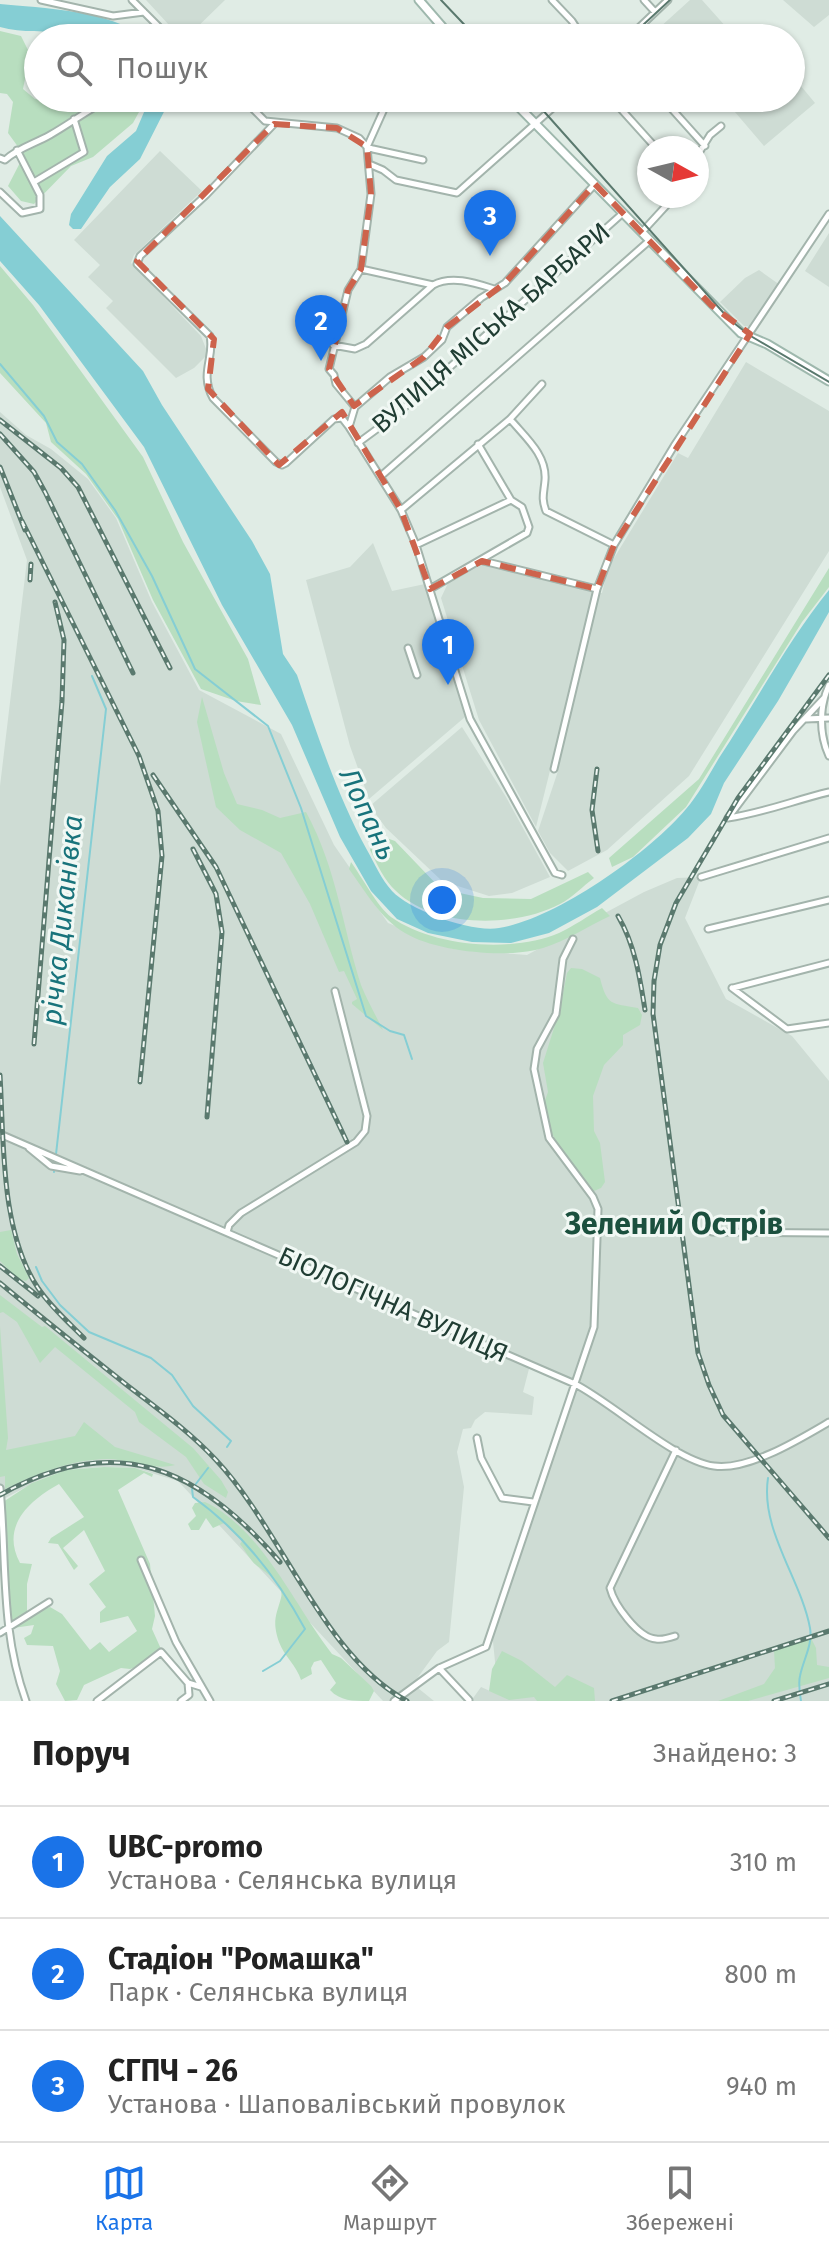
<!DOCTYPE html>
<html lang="uk">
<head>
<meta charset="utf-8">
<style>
  :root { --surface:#fff; --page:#f6f6f6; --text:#222; --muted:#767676; --line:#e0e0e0; --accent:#1a73e8 }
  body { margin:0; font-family:"Fira Sans",sans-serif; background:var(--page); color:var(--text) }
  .compass { position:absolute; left:637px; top:136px; width:72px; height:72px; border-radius:50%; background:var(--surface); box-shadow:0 2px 6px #0004; rotate:98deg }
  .you { position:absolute; left:442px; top:900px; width:28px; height:28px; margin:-20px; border:6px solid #fff; border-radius:50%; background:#1a73e8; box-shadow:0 0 0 12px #1a73e833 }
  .badge { display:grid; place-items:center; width:52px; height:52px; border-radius:50%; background:var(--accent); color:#fff; font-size:26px; font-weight:700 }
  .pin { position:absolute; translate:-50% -66px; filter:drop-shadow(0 2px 4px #0008) }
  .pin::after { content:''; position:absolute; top:42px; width:28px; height:24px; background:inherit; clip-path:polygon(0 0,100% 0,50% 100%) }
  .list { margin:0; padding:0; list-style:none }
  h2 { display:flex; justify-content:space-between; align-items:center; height:104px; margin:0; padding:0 32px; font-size:34px }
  h2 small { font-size:26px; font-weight:400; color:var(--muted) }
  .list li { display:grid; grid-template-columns:52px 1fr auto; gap:24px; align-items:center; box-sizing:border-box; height:112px; padding:0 32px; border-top:2px solid var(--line) }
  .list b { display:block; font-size:30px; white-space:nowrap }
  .list p { margin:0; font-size:26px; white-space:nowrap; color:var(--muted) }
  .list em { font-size:26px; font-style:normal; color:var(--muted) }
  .icon { flex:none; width:44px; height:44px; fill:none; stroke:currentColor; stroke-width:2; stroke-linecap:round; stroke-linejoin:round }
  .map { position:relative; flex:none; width:829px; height:1701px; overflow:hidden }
  .search { position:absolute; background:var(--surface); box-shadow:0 2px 6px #0004; left:24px; right:24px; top:24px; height:88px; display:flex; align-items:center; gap:20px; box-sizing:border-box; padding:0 28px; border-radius:44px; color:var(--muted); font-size:30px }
  .sheet { height:440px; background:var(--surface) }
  nav { display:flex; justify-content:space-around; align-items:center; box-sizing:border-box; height:112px; border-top:2px solid var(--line); background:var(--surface); font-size:22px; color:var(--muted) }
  nav a { display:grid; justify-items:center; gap:4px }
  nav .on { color:var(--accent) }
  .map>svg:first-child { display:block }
</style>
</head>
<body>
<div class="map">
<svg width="829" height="1701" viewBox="0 0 829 1701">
  <rect width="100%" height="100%" fill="#e0ece5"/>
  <path fill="#cedcd4" d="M146,0h79l-39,38h-5z
    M690,0h12l34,38h-88z
    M783,0h46v15l-15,12z
    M791,74l24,29 -51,43 -41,-48h68z
    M160,151l42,40 -68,64 -3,8 70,73 7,18 -14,14 -18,10 -70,-70 7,-7 -25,-24 12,-12 -26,-25z
    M829,233v54l-24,-16z
    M759,270l21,15 -26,42 -10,-1 -24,-24 25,-24z
    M746,362l83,49v140l-140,225 -82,74 -39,21 -18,-18 -12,-22 19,-57 42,-181h3l6,-25 70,-115 10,5z
    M0,412l26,23 25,14 37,30 28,39 36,84 47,88 82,44 53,111 54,78 65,26 74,6 117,-63 33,-14 24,-1 -16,41 41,81 66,37 37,45v620h-358l10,-14 9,4 6,-19 -4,-41 83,-246 -45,-20 -7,27 11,5 -2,18 -47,-3 -10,8 -4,8 -8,1 -6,23 7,35 -15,155 -12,9 -24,33 21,17h-51l-205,-220 -43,-13 -33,-1 -36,3 -29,11 -37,20v-715l27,-226 -27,-73z
    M373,543l19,48 33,-7 40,133 -96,82 -19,-53 -44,-166 44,-13z
    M485,563l110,27 -59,237 -57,-107 -38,-122 7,-15z
    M462,727l44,70 44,80 -38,16 -23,3 -47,-15 -56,-53 -16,-22z"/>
  <path fill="#b8debf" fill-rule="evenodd" d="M0,31l21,5 9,18 -7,35 12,10 48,8 13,-9h47l2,3 -12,22 -40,34 -22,9 -37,38 -13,-3 -13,-15 16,-31 -16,-22 5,-31 -6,-8 -7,-1z
    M0,266l33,39 110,152 40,85 65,117 13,46 -25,-4 -35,-12 -48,-89 -35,-81 -32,-45 -35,-32 -5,-19 -46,-50z
    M829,568v19l-27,35 -116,185 -53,50 -21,10 -3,-9 90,-79z
    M202,697l22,76 13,31 25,6 18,8 26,-6c31,57 36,113 55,173 6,15 15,31 22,45l-31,-26v-2l5,-3 -13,-28 -5,1 -29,-68 -29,-51 -41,-23 -24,-23 -19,-85z
    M375,834l20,7 46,48 42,9 48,1 57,-27 6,6c-11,8 -22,20 -34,26 -45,24 -126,24 -164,-13 -12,-11 -19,-27 -26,-41z
    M351,862c11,15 26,44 40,55 42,30 121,36 168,16 15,-7 29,-17 43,-25l8,8c-22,10 -44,25 -67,32 -34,11 -107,4 -138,-15 -24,-14 -40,-42 -56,-64z
    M571,968l11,1 18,9c7,28 11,25 38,30l4,7 -2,10 -17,10v10l-19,20 -11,31 1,35 6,12 5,39 -4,6 -7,3 -6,-3 -26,-36 -15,-28 -3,-21 4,-11 -5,-29 17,-54 7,-36z
    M11,1230l6,24 12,24 -3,3 -8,-2 -18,-18v-29z
    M0,1295l42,32 3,-1 148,122 28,32 7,12 -2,6 -22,-14 -18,-27 -47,-35 -4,-10 -80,-65 -15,16 -23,-41 -14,-10 -3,1z
    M0,1326l8,112 -2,12 69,-14 9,-14 31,25 60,18c-21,6 -47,-6 -68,-6 -37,1 -69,14 -102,30v-13l-5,1z
    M104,1467l31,1 18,6 -1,3 -8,-4 -26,17 32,74 5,52 -3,13 9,20 -15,15 -16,5 -9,-1 -37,17 -7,15 -12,1 -9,-17 4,-13 -7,-25 -26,-1 -3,-7 7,-4 3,-9 -21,3 -8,-4 -2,-56 -3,-2v-62l32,-21 34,-13zM59,1484l25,33 -33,21 -3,5 10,1 16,26 4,-4 -15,-18 21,-18 21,41 -16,13 17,23 -6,5v11l28,-7 9,15 -28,21 -9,-10 -10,8 -28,-36 -12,-7 -23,7v-30l5,-20 -12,-1c-20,-37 10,-63 39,-79z
    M205,1502c57,27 89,103 127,152l9,4 30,28 3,5 -5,10c-16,0 -29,0 -39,-11l6,-7 -15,-23 -7,2 -3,6 1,6 -11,6c-4,-14 -17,-24 -22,-38 -7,-21 -3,-26 2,-44 4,-14 -16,-26 -25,-33 -6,-5 -11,-15 -16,-21l2,-3 -18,-18 -11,5 -7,-10 -7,12h-8l-3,-6 8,-8 -4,-8 3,-5z
    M811,1638l5,10 1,17 12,2v11l-81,23h-30l46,-17 11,-16 -1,-18z
    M502,1651l20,10 33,26 12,-12 27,13 1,13h-58l-3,-4 -25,3 -20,-9 3,-22z"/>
  <path fill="#85ced4" d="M0,4c41,4 112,6 144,34 -26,0 -50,-4 -75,-6 -24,-1 -46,1 -69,-5z
    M150,98h21l-31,61 -30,28 -29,42h-8l-4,-4 2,-11 36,-58 29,-25z
    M0,216l143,155 19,34 90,136 18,33 13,80 14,21c20,59 40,120 70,175 8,14 14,29 25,41 19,20 80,42 107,37 57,-9 150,-75 187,-119 13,-15 23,-34 33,-51 37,-56 68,-116 110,-168v22l-25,44 -26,45 -54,82 -13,31 -23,24 -91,69 -48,26 -38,10 -39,-1 -44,-9 -31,-14 -26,-28 -31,-54 -48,-112 -70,-120 -78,-158 -105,-142 -39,-44z"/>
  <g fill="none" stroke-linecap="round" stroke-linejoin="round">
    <path stroke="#85ced4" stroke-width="2" d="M0,364l44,52 13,26 25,22 33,46 37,66 43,93 73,57 33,82 65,208 24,15 14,4 8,24
      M54,1172l52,-463 -14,-33
      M36,1267l6,14 18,24 29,27 62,26 21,17 21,31 38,35 -4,6
      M208,1468l-16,21 1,8c49,35 84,80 112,132l-25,32 -17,10
      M768,1478c-8,52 33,101 42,150 3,17 -7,32 -10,48 -2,8 0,17 1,25"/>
    <g stroke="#a3b4ac" stroke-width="9">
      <path id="street" d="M41,0l72,16 31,-4
        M132,0l38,38
        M552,0l20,21 11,17
        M644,0l11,12
        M628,38l40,-38
        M242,98l23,23 72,7 22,10 8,9 6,2 50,11
        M389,98l-22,49 4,47 -10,75 -13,21 -19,79 5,6 2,9 19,23 -6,20 52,83 15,35 54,174 85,154 7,2
        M611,98l45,50
        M662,98l43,48
        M274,124l-68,71 -66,61 -3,8 73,72c5,21 -11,37 3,62l63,64 6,3 4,-2 48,-44 8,-1 7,9
        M697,156l13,-21 11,-9
        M0,158l5,2c13,-12 29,-16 45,-25 21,-12 39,-26 61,-37
        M369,164l14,6 13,10 61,13 107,-95
        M34,182l50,-30 -10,-33
        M0,192l22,21 18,-4v-14l-23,-45
        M642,232l33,-36
        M361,269l72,16
        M333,345l22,4 11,-5 67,-59c19,-10 42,-2 61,4
        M355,407l35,-30 34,-20 18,-17 5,-13 34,-29 24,-15 90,-99
        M510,419c15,18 37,36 35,61 -1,13 -4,18 1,31l68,34
        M358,443l38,-28 227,-202
        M381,476l268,-235
        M401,510l109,-91 32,-35
        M416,545l95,-45
        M483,561l114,28
        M430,589l97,-56 2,-6 -7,-20 -11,-7 -33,-56
        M408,648l9,27
        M829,685c-10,22 -10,49 0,71
        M806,719l23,-1
        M554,769l43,-180 17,-44 60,-99 155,-232
        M728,818l65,-87 31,-33
        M728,818c35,-5 67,-18 101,-26
        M701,877l128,-39
        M708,929l121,-29
        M732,988l55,41 42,-6
        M733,988l96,-25
        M0,1134l575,250c39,20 100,77 139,82 34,5 86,-27 115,-44
        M29,1148l22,18 29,5
        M227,1232l2,-7 12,-12 115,-71 9,-11 2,-15 -32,-125
        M712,1232l117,1
        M477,1438l4,20 21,40 31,4
        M0,1488c7,74 0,142 26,213
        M141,1560l35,82 34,59
        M0,1633l49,-31
        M675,1636c-6,2 -13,4 -19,3 -18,-1 -42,-35 -46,-51l66,-138
        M439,1668l30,32
        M97,1701l64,-49 27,31 13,4
        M181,1701l8,-6 -1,-12
        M394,1701l45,-33 47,-21 108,-320 4,-118 -5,-12 -44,-59 -15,-69 3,-20 19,-35 7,-55 10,-20"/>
    </g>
    <g stroke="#9eb8ad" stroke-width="11">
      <path id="secondary" d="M419,0l33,38
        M510,98l221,225 10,10 26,11 62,37"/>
    </g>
    <use href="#street" stroke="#fff" stroke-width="5"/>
    <use href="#secondary" stroke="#fff" stroke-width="7"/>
    <path stroke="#5a796e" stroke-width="2" d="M441,0l36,38
      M629,38l41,-38
      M532,98l197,221 20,16 80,47
      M539,106l11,4 15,-12"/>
    <g stroke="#5a796e" stroke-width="5">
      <path id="rail" d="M0,420l61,48 17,19 92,181
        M0,434l34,38 11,20 88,181
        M0,467l25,63
        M22,521l117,235 19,55 4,45 -22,226
        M30,580l1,-16
        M829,675l-91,123 -62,105 -16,42 -6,36 -1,33 45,339 11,32 14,30 106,123
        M597,769l-5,41 6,41
        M153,775l63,92 131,275
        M193,849l23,45 6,38 -15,185
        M618,916c17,29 22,62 27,94
        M34,1044l28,-343 2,-61 -9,-38
        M0,1075c4,66 0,156 38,213 13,19 30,34 46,50
        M0,1266l38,30
        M0,1283c42,35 85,69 128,103 30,23 62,46 88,74 66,70 107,196 191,241
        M0,1495c116,-65 198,-28 280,67
        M612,1701l217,-70
        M774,1701l55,-17"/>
    </g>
    <use href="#rail" stroke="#f1f8f4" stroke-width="2" stroke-dasharray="6" stroke-linecap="butt"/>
  </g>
  <path fill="none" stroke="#cd634c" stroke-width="6" stroke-dasharray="16 10" stroke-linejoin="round" d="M274,124l63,4 30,19 4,47 -10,75 -13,21 -19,79 25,37 70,-49 23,-30 58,-44 90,-99 116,121 39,29 -136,211 -17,44 -115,-28 -52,28 -29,-79 -59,-98 -63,53 -71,-76 6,-50 -77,-78z"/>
  <g text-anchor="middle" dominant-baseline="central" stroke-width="6" stroke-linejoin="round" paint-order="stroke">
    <g font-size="26" fill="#203d33" stroke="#f1f8f4">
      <text transform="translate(491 328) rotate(-41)">ВУЛИЦЯ МІСЬКА БАРБАРИ</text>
      <text transform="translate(393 1305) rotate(24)">БІОЛОГІЧНА ВУЛИЦЯ</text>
    </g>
    <g font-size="28" font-style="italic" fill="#18737b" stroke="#f1f8f4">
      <text transform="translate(368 814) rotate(65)">Лопань</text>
      <text transform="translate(62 920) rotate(-84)">річка Диканівка</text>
    </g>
    <g font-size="30" font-weight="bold" fill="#1b503e" stroke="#f1f8f4">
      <text x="674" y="1224">Зелений Острів</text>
    </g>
  </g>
</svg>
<svg class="compass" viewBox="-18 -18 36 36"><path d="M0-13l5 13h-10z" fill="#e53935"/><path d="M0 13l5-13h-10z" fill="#767676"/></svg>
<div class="you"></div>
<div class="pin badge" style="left:448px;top:685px">1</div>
<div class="pin badge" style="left:321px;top:361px">2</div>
<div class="pin badge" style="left:490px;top:256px">3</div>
<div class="search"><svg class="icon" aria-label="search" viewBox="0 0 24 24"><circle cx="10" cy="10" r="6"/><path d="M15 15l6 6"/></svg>Пошук</div>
</div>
<section class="sheet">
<h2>Поруч<small>Знайдено: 3</small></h2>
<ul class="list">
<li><span class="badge">1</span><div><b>UBC-promo</b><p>Установа · Селянська вулиця</p></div><em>310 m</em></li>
<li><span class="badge">2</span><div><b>Стадіон &quot;Ромашка&quot;</b><p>Парк · Селянська вулиця</p></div><em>800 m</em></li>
<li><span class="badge">3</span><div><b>СГПЧ - 26</b><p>Установа · Шаповалівський провулок</p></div><em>940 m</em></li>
</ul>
</section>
<nav>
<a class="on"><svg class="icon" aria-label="map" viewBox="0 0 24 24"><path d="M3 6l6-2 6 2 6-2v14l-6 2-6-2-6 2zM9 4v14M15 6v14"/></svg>Карта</a>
<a><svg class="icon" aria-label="directions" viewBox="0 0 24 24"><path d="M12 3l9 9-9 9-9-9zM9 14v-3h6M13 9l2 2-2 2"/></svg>Маршрут</a>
<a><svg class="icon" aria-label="saved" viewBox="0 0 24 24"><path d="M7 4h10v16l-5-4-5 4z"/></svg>Збережені</a>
</nav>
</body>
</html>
